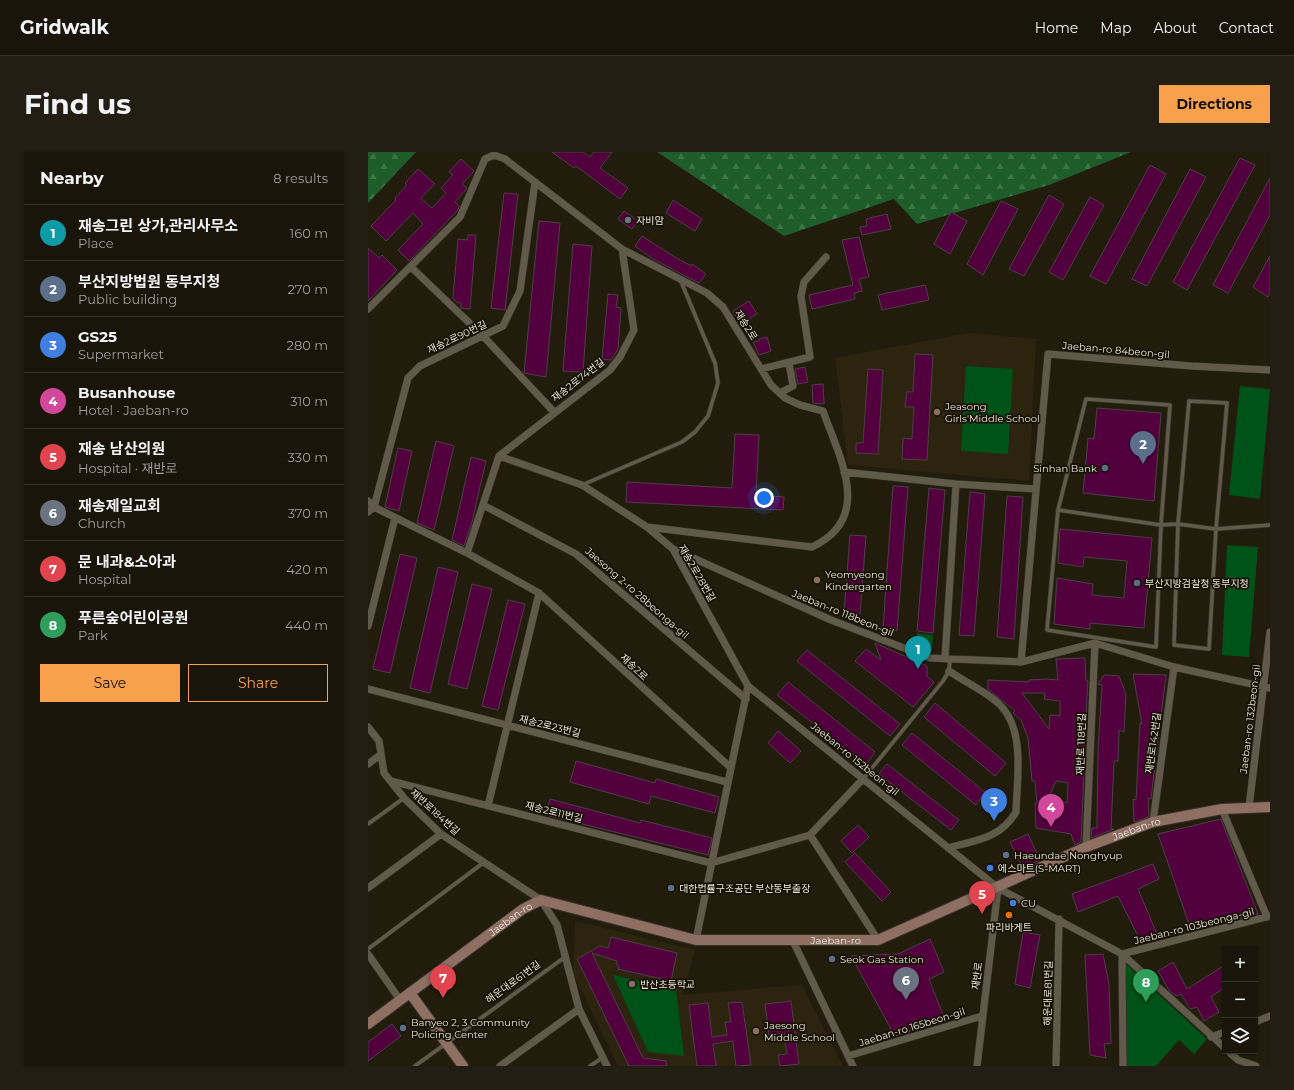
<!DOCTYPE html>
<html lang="en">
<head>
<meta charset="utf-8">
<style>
  :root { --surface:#1a150a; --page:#231e13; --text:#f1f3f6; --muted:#9f9f9c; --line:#38342b; --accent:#f9a04c }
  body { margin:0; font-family:Montserrat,"Noto Sans KR",sans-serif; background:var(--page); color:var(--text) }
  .controls { position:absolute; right:12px; bottom:12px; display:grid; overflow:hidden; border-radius:0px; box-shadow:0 1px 3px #0004 }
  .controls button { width:36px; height:36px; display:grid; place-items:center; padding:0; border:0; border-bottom:1px solid var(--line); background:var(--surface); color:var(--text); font:20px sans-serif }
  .you { position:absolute; left:396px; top:346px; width:14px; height:14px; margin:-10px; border:3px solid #fff; border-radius:50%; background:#1a73e8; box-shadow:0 0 0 6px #1a73e833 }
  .badge { display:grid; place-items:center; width:26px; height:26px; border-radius:50%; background:var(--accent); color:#fff; font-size:13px; font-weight:700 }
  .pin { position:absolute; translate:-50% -33px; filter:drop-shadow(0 1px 2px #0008) }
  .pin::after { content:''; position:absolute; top:21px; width:14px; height:12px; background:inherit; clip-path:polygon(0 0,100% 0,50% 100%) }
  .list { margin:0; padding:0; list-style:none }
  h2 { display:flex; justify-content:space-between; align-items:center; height:52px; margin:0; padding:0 16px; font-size:17px }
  h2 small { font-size:13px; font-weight:400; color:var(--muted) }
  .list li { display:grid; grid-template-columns:26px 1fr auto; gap:12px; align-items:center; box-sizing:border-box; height:56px; padding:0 16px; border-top:1px solid var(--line) }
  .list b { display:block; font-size:15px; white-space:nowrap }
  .list p { margin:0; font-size:13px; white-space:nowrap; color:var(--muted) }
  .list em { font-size:13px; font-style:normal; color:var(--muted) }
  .actions { display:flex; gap:8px; padding:12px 16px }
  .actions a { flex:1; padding:9px 0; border:1px solid var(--accent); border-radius:0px; text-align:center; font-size:14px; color:var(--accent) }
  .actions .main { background:var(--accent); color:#111 }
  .icon { flex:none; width:22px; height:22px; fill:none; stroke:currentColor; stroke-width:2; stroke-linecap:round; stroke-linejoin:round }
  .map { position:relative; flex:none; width:902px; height:914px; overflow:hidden; border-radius:0px }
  header { display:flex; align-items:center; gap:24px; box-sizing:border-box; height:56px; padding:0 20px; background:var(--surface); border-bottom:1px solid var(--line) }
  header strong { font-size:19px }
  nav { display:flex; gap:22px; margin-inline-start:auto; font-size:14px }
  .intro { display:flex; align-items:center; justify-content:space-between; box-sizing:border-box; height:96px; padding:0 24px }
  h1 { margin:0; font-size:28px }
  .button { padding:10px 18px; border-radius:0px; background:var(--accent); color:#111; font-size:14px; font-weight:700 }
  main { display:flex; gap:24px; padding:0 24px }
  aside { flex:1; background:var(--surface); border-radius:0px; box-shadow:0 1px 3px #0004 }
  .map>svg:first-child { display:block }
</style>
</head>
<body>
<header>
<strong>Gridwalk</strong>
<nav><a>Home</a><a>Map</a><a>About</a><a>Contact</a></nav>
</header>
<div class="intro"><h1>Find us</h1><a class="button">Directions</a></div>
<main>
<aside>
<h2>Nearby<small>8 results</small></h2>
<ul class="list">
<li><span class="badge" style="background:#0f9aa8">1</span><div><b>재송그린 상가,관리사무소</b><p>Place</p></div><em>160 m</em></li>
<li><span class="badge" style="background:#5c6f8a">2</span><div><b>부산지방법원 동부지청</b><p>Public building</p></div><em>270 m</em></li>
<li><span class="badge" style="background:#3f7fe0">3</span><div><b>GS25</b><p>Supermarket</p></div><em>280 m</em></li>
<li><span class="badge" style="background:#d1479c">4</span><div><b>Busanhouse</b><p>Hotel · Jaeban-ro</p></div><em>310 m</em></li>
<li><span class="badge" style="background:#e0444e">5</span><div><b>재송 남산의원</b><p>Hospital · 재반로</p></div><em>330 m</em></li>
<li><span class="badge" style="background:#6b7280">6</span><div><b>재송제일교회</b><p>Church</p></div><em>370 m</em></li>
<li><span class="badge" style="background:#e0444e">7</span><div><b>문 내과&amp;소아과</b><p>Hospital</p></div><em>420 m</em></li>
<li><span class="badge" style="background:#2e9e5b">8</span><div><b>푸른숲어린이공원</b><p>Park</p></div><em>440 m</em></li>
</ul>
<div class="actions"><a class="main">Save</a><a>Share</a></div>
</aside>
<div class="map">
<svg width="902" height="914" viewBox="0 0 902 914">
  <defs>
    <pattern id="forest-firs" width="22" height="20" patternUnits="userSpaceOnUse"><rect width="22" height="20" fill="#1e5c2a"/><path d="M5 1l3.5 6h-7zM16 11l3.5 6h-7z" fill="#3f7348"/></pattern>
  </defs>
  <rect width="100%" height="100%" fill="#221c0d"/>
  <path fill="#2d240f" d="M601,181l67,6 -7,142 -181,-16 -13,-107z
    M207,769l120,29 -12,45 119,-10 41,81h-225l-45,-93z"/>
  <path fill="url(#forest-firs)" d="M0,0h48l-48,51z
    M289,0h474l-82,33 -132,39 -23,-25 -110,37z"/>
  <path fill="#005318" d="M598,214l47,3 -5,85 -47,-3z
    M872,234l30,3 -10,110 -31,-4z
    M859,393l31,2 -9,110 -27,-2z
    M549,481l16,2 -1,16 -17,-1z
    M758,812l81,75 -13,15 -15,-14 -23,26h-29z
    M245,823l63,14 8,67 -36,-4z"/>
  <path fill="#53013e" stroke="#4f3f48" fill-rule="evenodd" d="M184,0h31l7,5 4,-5h18l-12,16 28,20 -8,11 -44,-33 -2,2z
    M872,6l15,7 -68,125 -14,-8z
    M93,7l13,12 -12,13 5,4 -12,14 4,4 -1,4 -49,51 -11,-11 25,-26 -10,-11 -27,28 -15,-15 25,-26 -1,-2 12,-13 -2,-2 13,-14 17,15 -14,14 11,10 14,-15 -5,-5 12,-13 -4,-3z
    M782,13l16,9 -60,110 -16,-8z
    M822,17l16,8 -59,109 -15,-7z
    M902,26v37l-42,78 -15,-8z
    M136,41l14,1 -13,116 -14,-2z
    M681,43l15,9 -40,72 -15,-7z
    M722,45l14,8 -41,75 -14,-8z
    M305,48l29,19 -7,12 -29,-18z
    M633,49l17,8 -35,66 -16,-11z
    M256,59l14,10 -6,8 -14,-10z
    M583,60l16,9 -17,33 -16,-10z
    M519,62l4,15 -29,6 -2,-8 7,-1 -1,-7z
    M171,69l21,2 -14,154 -22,-4z
    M100,83h8l-6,74 -9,-1v-5l-5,-1 -3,-4 5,-59 9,1z
    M274,84l31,20 18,10 1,-2 14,10 -7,9 -46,-24 -18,-13z
    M491,85l10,40 -10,2 3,12 -8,2 1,6 -43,10 -3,-14 44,-10 -11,-45z
    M205,92l19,2 -9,126 -20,-1z
    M0,96l11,10 3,-3 15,15 -29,31z
    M902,104v36l-2,5 -15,-10z
    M557,133l4,15 -47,10 -4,-15z
    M240,142l10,1 -2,12 5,1 -3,41 -7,11 -9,-1z
    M381,149l8,13 -16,10 -8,-13z
    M399,185l4,14 -12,4 -6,-13 6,-1v-2z
    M547,202l18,1 -6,105 -25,-1 1,-21 9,1 2,-32h-9l2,-15h6z
    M437,215l3,15 -10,2 -3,-15z
    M500,217l15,1 -5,84 -22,-1v-10h7z
    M455,232l1,20 -11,-1 -1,-18z
    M729,256l64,5 -7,88 -71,-8 5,-55 6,1z
    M367,282l24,1 -3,60 28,2 -1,13 -157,-8 1,-20 105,6z
    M68,289l18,5 -20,84 -17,-7z
    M30,296l14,3 -13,60 -14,-4z
    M103,305l15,4 -14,61 -8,24 -12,-6z
    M525,334l15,1 -11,144 -14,-2z
    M561,336l16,2 -12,143 -16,-2z
    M602,340l15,2 -11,142 -15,-1z
    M639,344l16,1 -9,142 -17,-2z
    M692,377l92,9 -8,90 -54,-5v6l-36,-5 3,-46 36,6 -1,11 32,3 3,-37 -43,-4 -1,10 -25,-4z
    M482,383l16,1 -6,78 -16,-2z
    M32,402l17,4 -27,115 -17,-4z
    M70,415l20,5 -28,121 -20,-5z
    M104,432l20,5 -25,100 -19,-5z
    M140,448l17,4 -27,106 -16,-4z
    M507,491l52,23v10l7,6 -21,25 -58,-46 11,-12 15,11z
    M439,498l93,74 -10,12 -93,-75z
    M717,506l1,23h2l-4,66h1l-4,95 -6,3 -4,-11 -35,-6 -1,-25h2l-2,-22h-3l-4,-43 -7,-18 -8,-7 2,-2 -27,-22v-9l41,2v-2l17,-1 12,1 -2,-21zM654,541h23l-1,6 16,2v15l-10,-1 -1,14zM688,629l12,2 -1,20 -19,-4z
    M765,522l33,1 -15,124 -3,-1 1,19 -15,5 -1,-23 3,1 4,-77 2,1z
    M736,523l15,1 7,18 -2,38 -5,-2 -1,31h-4l-3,68h3l-23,9 1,-10h5l1,-78 4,-65 -4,-1z
    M420,530l87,70 -9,13 -89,-70z
    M567,551l71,60 -11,13 -71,-59z
    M410,579l23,20 -11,12 -22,-20z
    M544,581l73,59 -9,13 -74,-60z
    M208,609l79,22 1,-4 63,18 -4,16 -64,-17 -2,8 -79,-22z
    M519,612l72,56 -8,10 -72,-56z
    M182,647l90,24 1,-3 71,18 -4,17 -162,-40z
    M853,667l37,95 -67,16 -33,-96z
    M490,673l11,12 -17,16 -11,-12z
    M660,682l12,26 -17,8 -13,-26z
    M487,701l36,39 -9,9 -37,-39z
    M785,712l6,15 -21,10 19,45 -17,6 -22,-44 -40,16 -6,-18z
    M655,780l17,3 -10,53 -15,-4z
    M243,785l66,16 -6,28 -53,-12 1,-3 -3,-2 1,-3 -25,-8 51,105 23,3v5h-37l-52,-107 23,-13 8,2z
    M562,787l14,33 -15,7 16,41 -50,16 -44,-80 47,-2z
    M735,802l6,30 2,59 -7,1 2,14 -16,-3 -5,-100z
    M805,810l14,27 38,-24v22l-14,10 8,15 -15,9 -7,-14 -7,2 -9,-15 -5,2 -7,-6 -11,-19z
    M423,849l8,63 -19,2 -2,-11 9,-1 -3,-21 -15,2 -4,-31z
    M374,850l9,63 -15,1 -3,-25 -20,3 3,22h-19l-8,-61 19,-2 4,34 15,-2 -2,-13h6l-3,-19z
    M24,872l9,12 -33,25v-19z"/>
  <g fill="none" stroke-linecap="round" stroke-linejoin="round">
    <g stroke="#38332c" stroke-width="5">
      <path id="lane" d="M718,247l84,6 -9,120 -5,122 -109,-17 11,-120z
        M821,249l38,2 -11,126 -7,120 -35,-4 4,-121z
        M214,333l100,-43 13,-10 13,-16 10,-33 -3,-20 -35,-84
        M690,358l103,15 17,-1 38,5 54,-4
        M495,627l80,-98 6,-10 1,-12
        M0,672l36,-26
        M0,797l115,-86
        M47,914l150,-109
        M222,914l12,-8"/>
    </g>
    <g stroke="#38332c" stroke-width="8">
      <path id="street" d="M43,115l72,69 71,76
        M0,157l92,-92 25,-58 9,-4 11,4 117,90 85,44 16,14 48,78 14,13 15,7 23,6c17,48 51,107 -11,136l-165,-20
        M393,217l49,-12 -9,-61 3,-14 22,-25
        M412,241l13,-7 -4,-23
        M131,304l83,29 65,42 26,22 75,137 -17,82
        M476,320l112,12 80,5
        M0,349l6,6 93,46 72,40 192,175 -35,172
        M115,353l93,49 170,145
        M0,360l6,-5 34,-129 12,-12 83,-40 17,-35 15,-109
        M305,397l158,71 99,38 91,4 74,-19 79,24 96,21
        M99,401l32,-97 111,-86 10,-13 14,-27 -12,-81
        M0,474l27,-108
        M577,506l11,-174
        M653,510l27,-308 143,12 79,4
        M380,534l250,202 124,66 103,94
        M0,537l359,93
        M0,575l11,14 5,32 20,25 37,36 100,66 16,25 22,84 28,57
        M0,612l12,-9
        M23,629l320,82 99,-28 53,-56
        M120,654l51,-213
        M881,655l21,-175
        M854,657l45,108
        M785,670l21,-155
        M442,683l68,105
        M718,695l9,-204
        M580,696c28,-8 52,-9 68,-36 1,-34 10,-84 -18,-109 -13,-12 -33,-21 -49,-32
        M0,736l73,-54
        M424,787l61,127
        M0,802l32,46
        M887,870l15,-6
        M843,885l14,-5
        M860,899l10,9 18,6
        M480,904l134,-40
        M132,914l79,-57
        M609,914l21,-178
        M688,914l3,-147
        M755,914l-1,-112 148,-38"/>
    </g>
    <g stroke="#38332c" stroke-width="12">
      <g id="secondary">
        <path d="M42,841l53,73"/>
        <path id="s1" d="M0,872l155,-115 18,-9 155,40h182l208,-93 67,-25 69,-13 48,-2"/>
      </g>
    </g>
    <use href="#lane" stroke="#615a4a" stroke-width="3.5"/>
    <use href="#street" stroke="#615a4a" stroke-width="7"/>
    <use href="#secondary" stroke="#8e6f62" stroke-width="10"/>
  </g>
  <circle fill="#6b7280" stroke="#181205" stroke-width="1.5" cx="260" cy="68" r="4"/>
  <g fill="#8d6e63" stroke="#181205" stroke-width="1.5">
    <circle cx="569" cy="260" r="4"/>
    <circle cx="449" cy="428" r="4"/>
    <circle cx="264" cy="832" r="4"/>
    <circle cx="388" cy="879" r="4"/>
  </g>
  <g fill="#5c6f8a" stroke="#181205" stroke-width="1.5">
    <circle cx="737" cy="316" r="4"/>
    <circle cx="769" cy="431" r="4"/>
    <circle cx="638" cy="703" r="4"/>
    <circle cx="303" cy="736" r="4"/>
    <circle cx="464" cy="807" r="4"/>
    <circle cx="35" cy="876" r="4"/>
  </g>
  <g fill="#3f7fe0" stroke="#181205" stroke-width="1.5">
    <circle cx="622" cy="716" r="4"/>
    <circle cx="645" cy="751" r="4"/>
  </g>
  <circle fill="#e8710a" stroke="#181205" stroke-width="1.5" cx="641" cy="763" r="4"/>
  <g text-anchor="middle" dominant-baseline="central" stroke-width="3.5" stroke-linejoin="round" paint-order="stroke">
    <g font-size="10" fill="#eae5dc" stroke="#181205" text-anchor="start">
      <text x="268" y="68">자비암</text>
      <text x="577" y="254">Jeasong<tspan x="577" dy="12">Girls'Middle School</tspan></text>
      <text x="729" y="316" text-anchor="end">Sinhan Bank</text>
      <text x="457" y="422">Yeomyeong<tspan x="457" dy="12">Kindergarten</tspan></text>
      <text x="777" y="431">부산지방검찰청 동부지청</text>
      <text x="646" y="703">Haeundae Nonghyup</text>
      <text x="630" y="716">에스마트(S-MART)</text>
      <text x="311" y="736">대한법률구조공단 부산동부출장</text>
      <text x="653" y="751">CU</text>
      <text x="641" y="775" text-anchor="middle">파리바게트</text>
      <text x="472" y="807">Seok Gas Station</text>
      <text x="272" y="832">반산초등학교</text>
      <text x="43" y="870">Banyeo 2, 3 Community<tspan x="43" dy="12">Policing Center</tspan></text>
      <text x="396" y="873">Jaesong<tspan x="396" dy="12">Middle School</tspan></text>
    </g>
    <g font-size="10" fill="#eae5dc" stroke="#181205">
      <text transform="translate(378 173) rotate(58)">재송2로</text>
      <text transform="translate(89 185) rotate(-25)">재송2로90번길</text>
      <text transform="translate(748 198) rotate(5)">Jaeban-ro 84beon-gil</text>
      <text transform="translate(210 228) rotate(-38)">재송2로74번길</text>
      <text transform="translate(329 421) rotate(60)">재송2로28번길</text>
      <text transform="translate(269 441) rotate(41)">Jaesong 2-ro 28beonga-gil</text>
      <text transform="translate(475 461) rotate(22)">Jaeban-ro 118beon-gil</text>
      <text transform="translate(266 515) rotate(43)">재송2로</text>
      <text transform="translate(882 567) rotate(-83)">Jaeban-ro 132beon-gil</text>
      <text transform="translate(182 574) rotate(14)">재송2로23번길</text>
      <text transform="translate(785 591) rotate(-82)">재반로142번길</text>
      <text transform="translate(713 592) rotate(-88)">재반로 118번길</text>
      <text transform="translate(487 607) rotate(39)">Jaeban-ro 152beon-gil</text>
      <text transform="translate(67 660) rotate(42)">재반로184번길</text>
      <text transform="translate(186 660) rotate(14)">재송2로11번길</text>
      <text stroke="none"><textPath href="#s1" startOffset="837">Jaeban-ro</textPath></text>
      <text stroke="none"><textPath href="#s1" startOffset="177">Jaeban-ro</textPath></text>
      <text transform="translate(826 774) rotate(-14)">Jaeban-ro 103beonga-gil</text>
      <text stroke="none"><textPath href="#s1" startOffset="513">Jaeban-ro</textPath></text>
      <text transform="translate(609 824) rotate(-83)">재반로</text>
      <text transform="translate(145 830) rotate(-36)">해운대로61번길</text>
      <text transform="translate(680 841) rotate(-89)">해운대로81번길</text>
      <text transform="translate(544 875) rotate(-17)">Jaeban-ro 165beon-gil</text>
    </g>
  </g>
</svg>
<div class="controls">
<button>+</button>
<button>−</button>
<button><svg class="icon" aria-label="layers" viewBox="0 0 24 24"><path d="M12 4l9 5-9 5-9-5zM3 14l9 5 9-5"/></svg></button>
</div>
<div class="you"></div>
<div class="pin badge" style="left:550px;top:517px;background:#0f9aa8">1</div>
<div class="pin badge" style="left:775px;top:312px;background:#5c6f8a">2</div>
<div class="pin badge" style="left:626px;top:669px;background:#3f7fe0">3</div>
<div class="pin badge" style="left:683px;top:675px;background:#d1479c">4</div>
<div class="pin badge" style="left:614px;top:762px;background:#e0444e">5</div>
<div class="pin badge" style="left:538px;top:848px;background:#6b7280">6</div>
<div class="pin badge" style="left:75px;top:846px;background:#e0444e">7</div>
<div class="pin badge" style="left:778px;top:850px;background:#2e9e5b">8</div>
</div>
</main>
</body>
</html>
